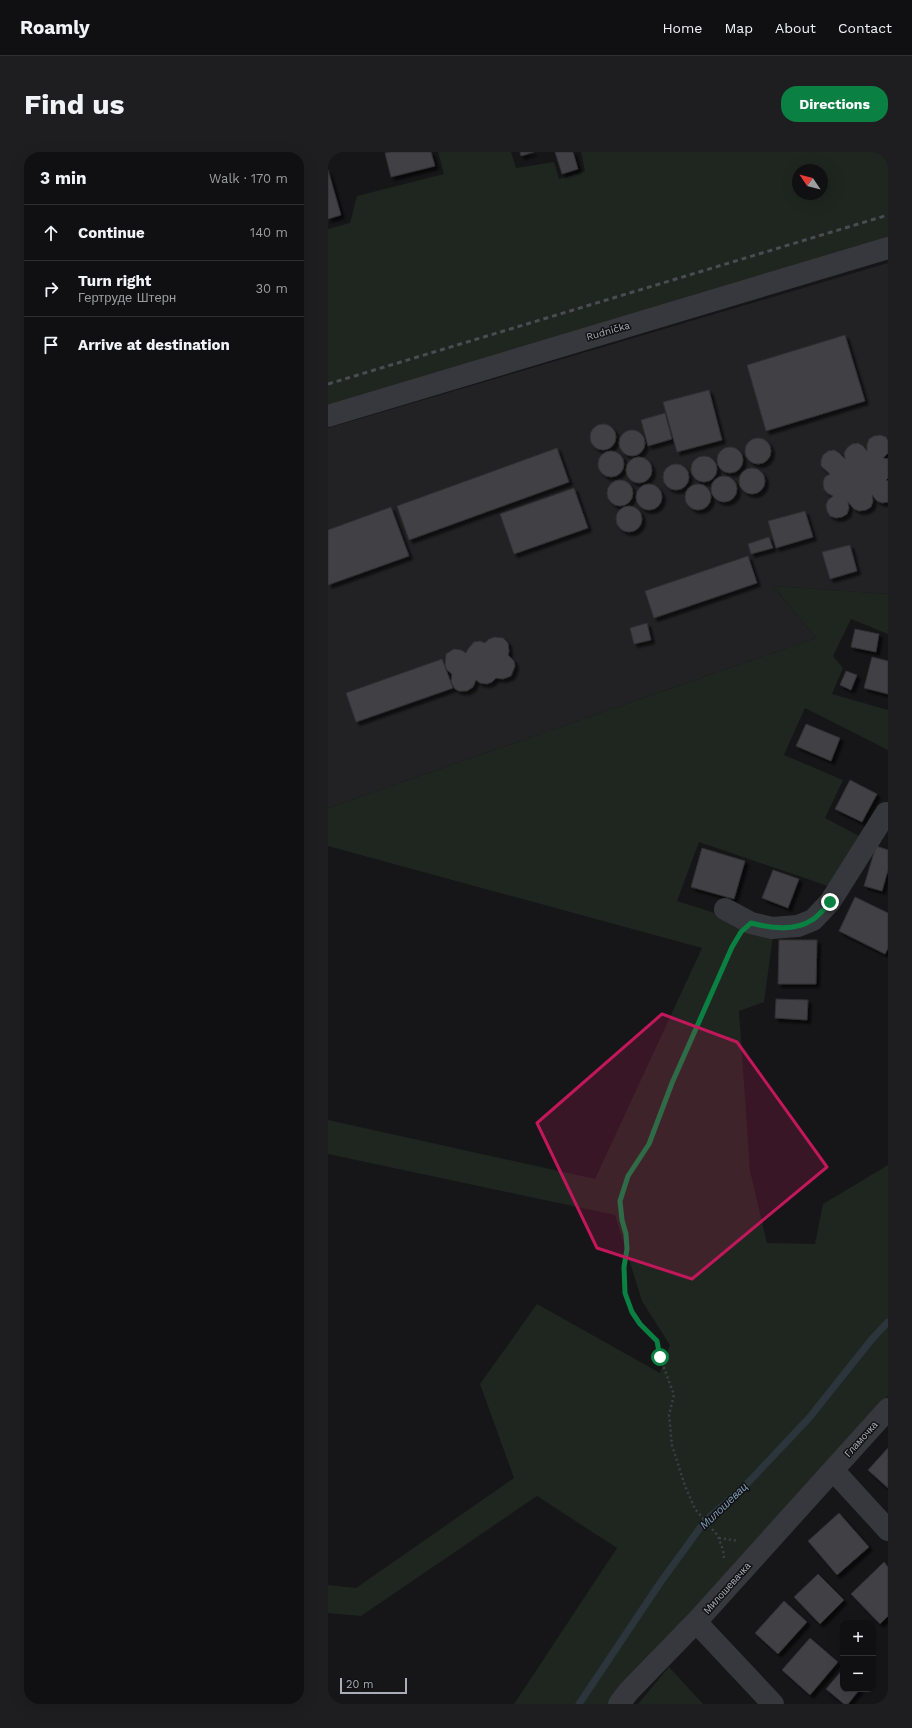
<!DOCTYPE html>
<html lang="en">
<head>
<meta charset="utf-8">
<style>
  :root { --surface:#101012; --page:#1e1e20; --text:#f1f3f6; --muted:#9c9d9f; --line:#303032; --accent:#0b8043 }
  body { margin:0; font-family:"Work Sans",sans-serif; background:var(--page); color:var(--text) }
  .controls { position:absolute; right:12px; bottom:12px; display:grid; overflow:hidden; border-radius:8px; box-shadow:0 4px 16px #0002 }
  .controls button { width:36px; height:36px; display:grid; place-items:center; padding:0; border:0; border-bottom:1px solid var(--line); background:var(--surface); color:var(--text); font:20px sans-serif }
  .compass { position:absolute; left:464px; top:12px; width:36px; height:36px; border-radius:50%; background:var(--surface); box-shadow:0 4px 16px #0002; rotate:305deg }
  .scale { position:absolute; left:12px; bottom:10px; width:67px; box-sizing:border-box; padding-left:4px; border:2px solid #a8adb8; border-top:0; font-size:11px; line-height:14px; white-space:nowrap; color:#a8adb8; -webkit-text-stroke:3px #111113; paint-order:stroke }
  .stop { position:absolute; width:12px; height:12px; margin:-9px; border:3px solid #0b8043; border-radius:50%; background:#fff }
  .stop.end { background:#0b8043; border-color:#fff; box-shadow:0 1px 4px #0008 }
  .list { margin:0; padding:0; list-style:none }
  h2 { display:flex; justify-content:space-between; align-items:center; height:52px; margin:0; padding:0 16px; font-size:17px }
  h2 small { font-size:13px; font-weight:400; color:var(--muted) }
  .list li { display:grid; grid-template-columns:26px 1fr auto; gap:12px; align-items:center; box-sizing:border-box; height:56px; padding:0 16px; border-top:1px solid var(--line) }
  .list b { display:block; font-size:15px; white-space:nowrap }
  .list p { margin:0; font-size:13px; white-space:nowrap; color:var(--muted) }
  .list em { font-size:13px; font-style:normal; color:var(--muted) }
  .icon { flex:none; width:22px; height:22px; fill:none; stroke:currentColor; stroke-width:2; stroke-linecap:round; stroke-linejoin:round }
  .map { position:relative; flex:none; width:560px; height:1552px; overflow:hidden; border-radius:16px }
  header { display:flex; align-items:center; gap:24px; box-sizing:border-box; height:56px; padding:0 20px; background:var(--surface); border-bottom:1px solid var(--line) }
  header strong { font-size:19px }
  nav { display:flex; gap:22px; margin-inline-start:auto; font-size:14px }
  .intro { display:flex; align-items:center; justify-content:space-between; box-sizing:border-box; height:96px; padding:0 24px }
  h1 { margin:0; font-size:28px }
  .button { padding:10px 18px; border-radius:16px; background:var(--accent); color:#fff; font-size:14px; font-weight:700 }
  main { display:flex; gap:24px; padding:0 24px }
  aside { flex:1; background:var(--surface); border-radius:16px; box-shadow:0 4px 16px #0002 }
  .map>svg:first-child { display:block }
</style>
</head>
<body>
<header>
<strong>Roamly</strong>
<nav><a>Home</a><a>Map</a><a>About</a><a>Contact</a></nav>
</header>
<div class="intro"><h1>Find us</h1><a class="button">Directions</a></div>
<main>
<aside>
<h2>3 min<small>Walk · 170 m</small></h2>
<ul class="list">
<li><svg class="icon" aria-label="ahead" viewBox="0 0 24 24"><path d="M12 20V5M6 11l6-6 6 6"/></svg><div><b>Continue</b></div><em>140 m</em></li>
<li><svg class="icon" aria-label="right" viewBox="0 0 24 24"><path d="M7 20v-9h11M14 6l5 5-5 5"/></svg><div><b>Turn right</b><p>Гертруде Штерн</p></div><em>30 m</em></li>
<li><svg class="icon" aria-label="arrive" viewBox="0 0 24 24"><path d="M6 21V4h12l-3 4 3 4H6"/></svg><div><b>Arrive at destination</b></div></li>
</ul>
</aside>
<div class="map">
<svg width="560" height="1552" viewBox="0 0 560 1552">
  <defs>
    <filter id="shadow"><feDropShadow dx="3.5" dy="3.5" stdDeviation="1" flood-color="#0009"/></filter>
  </defs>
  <rect width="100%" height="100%" fill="#161618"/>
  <path fill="#222225" d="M560,111v331l-115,-8 43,52 -488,170v-380z"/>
  <path fill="#1e261f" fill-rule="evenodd" d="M110,0h73l5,16 38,-6 5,17 26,-8 -4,-19h307v89l-560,164v-176l22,-6 7,-27 87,-22zM470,18h24v24h-24z
    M445,434l115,8v40l-37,-15 -18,37 10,12 -11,26 56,16v40l-83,-42 -21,47 59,25 -18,38 34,18 -31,50 -129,-44 -22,59 63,20 33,15 -9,66 -25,9 11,160 17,72 48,1 8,-40 65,-39v231l-269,308h-105l103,-156 -80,-52 -176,120 -33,-3v-28l28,3 158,-110 -34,-94 57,-80 123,69 10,-28 -28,-44 -27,-86 -287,-61v-34l267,59 107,-231 -374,-102v-38l488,-170z
    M341,1515l34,37h-65z"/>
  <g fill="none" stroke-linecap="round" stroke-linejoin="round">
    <path stroke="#2c353c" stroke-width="7" d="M251,1552l81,-121 45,-62 38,-33 66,-70 63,-79 16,-17"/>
  </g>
  <path fill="#404145" stroke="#303034" filter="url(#shadow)" d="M63,0h40l4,14 -44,11 -6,-24z
    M192,0h14l-13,4z
    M227,0h18l5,17 -16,5z
    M0,18l13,45 -13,4z
    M517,183l20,66 -99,30 -19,-66z
    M381,238l13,50 -45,12 -14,-50z
    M337,261l7,26 -24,7 -7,-26z
    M262 285a13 13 0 1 1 26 0a13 13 0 1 1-26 0Z
    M291 291a13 13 0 1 1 26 0a13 13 0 1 1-26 0Z
    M552,283l6,2 2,4v12l-5,5 5,1v19l-2,2 2,1v21l-6,1 -5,-2 -5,-6 1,6 -2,6 -5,3 -7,1 -5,-2 -6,-7 1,6 -2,6 -5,3 -6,1 -6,-2 -3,-5 -1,-6 2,-5 5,-4 -6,-3 -3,-4 -1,-7 2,-5 5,-3 -9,-8v-6l2,-5 5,-4 6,-1 5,3 6,6 -1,-6 3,-5 5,-4 6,-1 5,3 4,5v-6l2,-6 5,-3z
    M417 299a13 13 0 1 1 26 0a13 13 0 1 1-26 0Z
    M389 308a13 13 0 1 1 26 0a13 13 0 1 1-26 0Z
    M229,296l12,34 -160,58 -12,-34z
    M270 312a13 13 0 1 1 26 0a13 13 0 1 1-26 0Z
    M363 317a13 13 0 1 1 26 0a13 13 0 1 1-26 0Z
    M298 318a13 13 0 1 1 26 0a13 13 0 1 1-26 0Z
    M335 325a13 13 0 1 1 26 0a13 13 0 1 1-26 0Z
    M411 329a13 13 0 1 1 26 0a13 13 0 1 1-26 0Z
    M383 337a13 13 0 1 1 26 0a13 13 0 1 1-26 0Z
    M279 341a13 13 0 1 1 26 0a13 13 0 1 1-26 0Z
    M357 345a13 13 0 1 1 26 0a13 13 0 1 1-26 0Z
    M308 345a13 13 0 1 1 26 0a13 13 0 1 1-26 0Z
    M246,336l14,40 -74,26 -14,-40z
    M288 367a13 13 0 1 1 26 0a13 13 0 1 1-26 0Z
    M63,355l18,49 -81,29v-55z
    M477,359l8,26 -37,11 -8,-27z
    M441,385l4,11 -22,6 -3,-10z
    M522,393l7,26 -27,8 -8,-27z
    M420,404l9,27 -103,35 -9,-27z
    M319,471l4,17 -17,4 -4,-16z
    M527,477l24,5 -3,18 -25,-5z
    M167,485l8,1 5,5 1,8 -1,4 6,6 1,5 -4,10 -8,3 -7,-1 -4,4 -5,2 -7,-1 -4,-3 -3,7 -6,4h-8l-4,-2 -4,-7 1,-8 -5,-4 -2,-5 1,-11 8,-5 7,1 5,3 2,-4 6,-7 6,-1 5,2 4,-4z
    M544,505l16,4v33l-24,-6z
    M114,507l11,29 -97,34 -10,-29z
    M518,519l11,4 -6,15 -11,-5z
    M478,572l34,14 -9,23 -35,-15z
    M522,628l27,14 -15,28 -27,-13z
    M548,694l12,4v20l-6,21 -18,-5z
    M374,696l43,13 -11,38 -43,-12z
    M445,718l26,9 -11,29 -26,-10z
    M527,745l33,16v35l-3,6 -46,-23z
    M451,788h38l-1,44h-38z
    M448,847l32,1 -1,20 -32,-2z
    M560,1296v40l-20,-18z
    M511,1361l30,34 -32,28 -29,-34z
    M556,1410l4,5v49l-8,8 -29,-30z
    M490,1422l26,26 -24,24 -26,-27z
    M456,1449l23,21 -29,32 -23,-21z
    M482,1486l28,24 -28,33 -28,-25z
    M515,1517v20h17l-12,15h-4l-18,-15z"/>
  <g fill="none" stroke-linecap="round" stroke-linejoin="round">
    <path stroke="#3d3f44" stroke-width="2.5" stroke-dasharray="2 3" stroke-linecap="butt" d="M391,1386l20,3
      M396,1406l-1,-8 -5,-14 -23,-27 -10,-23 -13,-41 -3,-30 5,-20 -14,-38 -3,-16 -17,-17 -8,-12 -7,-19 -1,-26 3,-18 -1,-15 -4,-14 -2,-19 8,-25 21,-32 23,-61 64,-143"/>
    <path stroke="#37383d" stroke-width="22" d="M397,757l26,14 21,5 26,-2 15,-6 17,-18 56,-89
      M505,1318l55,60
      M368,1470l77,82
      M291,1552l10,-13 67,-69 192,-213"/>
    <path stroke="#37383d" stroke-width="22" d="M0,264l560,-168"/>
    <path stroke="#4a4c52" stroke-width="3" stroke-dasharray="5 4" stroke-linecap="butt" d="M0,232l560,-169"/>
  </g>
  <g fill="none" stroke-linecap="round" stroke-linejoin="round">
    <path stroke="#0b8043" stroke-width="5" d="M332,1205l-3,-16 -17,-17 -8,-12 -7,-19 -1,-26 3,-18 -1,-15 -4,-14 -2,-19 8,-25 21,-32 23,-61 60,-136 9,-15 10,-9c19,5 43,9 61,-3 7,-4 13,-12 18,-18"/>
  </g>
  <path fill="#c2185b" fill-opacity="0.2" stroke="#c2185b" stroke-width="3" stroke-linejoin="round" d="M334,862l75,28 90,125 -135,112 -95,-31 -60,-125z"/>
  <g text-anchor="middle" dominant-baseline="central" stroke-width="3" stroke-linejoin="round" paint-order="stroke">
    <g font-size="10" fill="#a8adb8" stroke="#111113">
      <text transform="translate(280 179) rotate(-16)">Rudnička</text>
      <text transform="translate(533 1287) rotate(-48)">Гламочка</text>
      <text transform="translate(399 1436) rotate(-48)">Милошевачка</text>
    </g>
    <g font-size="11" font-style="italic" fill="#7f9bb3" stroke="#111113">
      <text transform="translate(396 1354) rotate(-44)">Милошевац</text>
    </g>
  </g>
</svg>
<div class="controls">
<button>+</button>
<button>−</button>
</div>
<svg class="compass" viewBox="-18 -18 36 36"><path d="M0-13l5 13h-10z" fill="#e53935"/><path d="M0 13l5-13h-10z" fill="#9c9d9f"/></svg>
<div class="scale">20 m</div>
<div class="stop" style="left:332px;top:1205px"></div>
<div class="stop end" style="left:502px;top:750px"></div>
</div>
</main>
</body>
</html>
